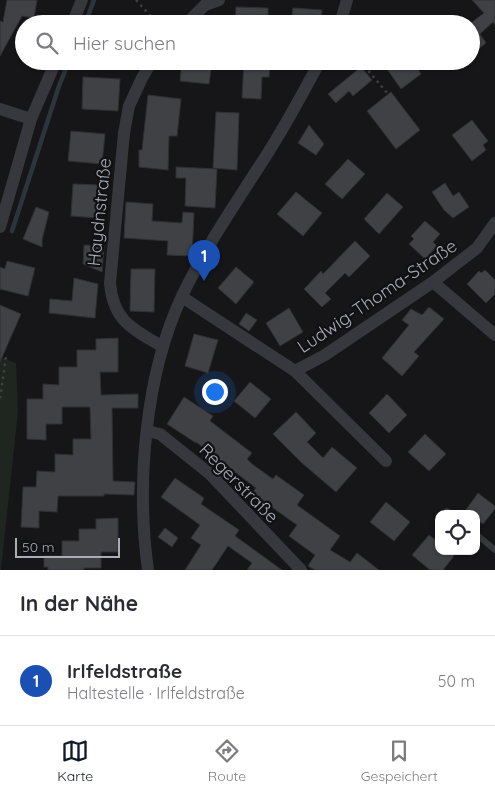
<!DOCTYPE html>
<html lang="de">
<head>
<meta charset="utf-8">
<style>
  :root { --surface:#fff; --page:#f7f7f7; --text:#2b2b33; --muted:#7c7c81; --line:#e1e1e2; --accent:#111827 }
  body { margin:0; font-family:Quicksand,sans-serif; background:var(--page); color:var(--text) }
  .controls { position:absolute; right:15px; bottom:15px; display:grid; overflow:hidden; border-radius:10px; box-shadow:0 1px 4px #0004 }
  .controls button { width:45px; height:45px; display:grid; place-items:center; padding:0; border:0; border-bottom:1px solid var(--line); background:var(--surface); color:var(--text); font:25px sans-serif }
  .scale { position:absolute; left:15px; bottom:12px; width:105px; box-sizing:border-box; padding-left:5px; border:2px solid #a8adb8; border-top:0; font-size:14px; line-height:18px; white-space:nowrap; color:#a8adb8; -webkit-text-stroke:4px #111113; paint-order:stroke }
  .you { position:absolute; left:214px; top:391px; width:18px; height:18px; margin:-12px; border:4px solid #fff; border-radius:50%; background:#1a73e8; box-shadow:0 0 0 8px #1a73e833 }
  .badge { display:grid; place-items:center; width:32px; height:32px; border-radius:50%; background:var(--accent); color:#fff; font-size:16px; font-weight:700 }
  .pin { position:absolute; translate:-50% -41px; filter:drop-shadow(0 1px 2px #0008) }
  .pin::after { content:''; position:absolute; top:26px; width:18px; height:15px; background:inherit; clip-path:polygon(0 0,100% 0,50% 100%) }
  .list { margin:0; padding:0; list-style:none }
  h2 { display:flex; justify-content:space-between; align-items:center; height:65px; margin:0; padding:0 20px; font-size:21px }
  h2 small { font-size:16px; font-weight:400; color:var(--muted) }
  .list li { display:grid; grid-template-columns:32px 1fr auto; gap:15px; align-items:center; box-sizing:border-box; height:90px; padding:0 20px; border-top:1px solid var(--line) }
  .list b { display:block; font-size:19px; white-space:nowrap }
  .list p { margin:0; font-size:16px; white-space:nowrap; color:var(--muted) }
  .list em { font-size:16px; font-style:normal; color:var(--muted) }
  .icon { flex:none; width:28px; height:28px; fill:none; stroke:currentColor; stroke-width:2; stroke-linecap:round; stroke-linejoin:round }
  .map { position:relative; flex:none; width:495px; height:570px; overflow:hidden }
  .search { position:absolute; background:var(--surface); box-shadow:0 1px 4px #0004; left:15px; right:15px; top:15px; height:55px; display:flex; align-items:center; gap:12px; box-sizing:border-box; padding:0 18px; border-radius:28px; color:var(--muted); font-size:19px }
  .sheet { height:155px; background:var(--surface) }
  nav { display:flex; justify-content:space-around; align-items:center; box-sizing:border-box; height:70px; border-top:1px solid var(--line); background:var(--surface); font-size:14px; color:var(--muted) }
  nav a { display:grid; justify-items:center; gap:2px }
  nav .on { color:var(--accent) }
  .map>svg:first-child { display:block }
</style>
</head>
<body>
<div class="map">
<svg width="495" height="570" viewBox="0 0 495 570">
  <rect width="100%" height="100%" fill="#161618"/>
  <path fill="#1e261f" d="M0,357l16,6 2,48 -17,159h-1z"/>
  <g fill="none" stroke-linecap="round" stroke-linejoin="round">
    <path stroke="#2c353c" stroke-width="4.5" d="M85,24l9,-24
      M12,231l47,-145 10,-25"/>
  </g>
  <path fill="#404145" stroke="#303034" d="M7,0h30l-3,18 -12,-2 -22,40v-35l3,1z
    M472,0h23v25l-2,-3 -13,12 6,9 -15,12v-32l13,-10z
    M236,7l32,1v16h-33z
    M293,8l29,2 -1,14h-30z
    M182,61h30l-3,23 -29,-3z
    M244,61l26,1 -1,15h-7l-1,22 -19,-1z
    M398,61h14l9,13 -20,15 -14,-20z
    M361,67l11,13 -19,16 -4,-5 -13,12 -8,-9z
    M83,77l37,2 -2,32 -36,-2z
    M391,92l29,38 -24,19 -29,-38z
    M148,95l33,4 -4,37h-8l-1,34 -29,-3v-17h3z
    M216,112l23,1 -2,57 -24,-2z
    M472,120l16,21 -5,4 3,5 -14,11 -20,-26z
    M309,125l15,19 -8,11 -18,-12z
    M71,131l34,3 -3,30 -34,-3z
    M348,159l17,15 -23,25 -17,-15z
    M176,167l41,2 -2,39 -30,-2 1,-28h-10z
    M445,183l8,13 6,-4 10,15 -16,11 -9,-8 -12,-18z
    M73,184l27,1 -2,33 -27,-2z
    M296,192l26,21 -19,23 -26,-22z
    M387,193l16,14 -24,27 -15,-15z
    M126,202l27,2 -1,17 30,2 1,-11 11,1 -2,43 -25,-1 1,-14 -44,-3z
    M36,207l13,5 -7,28v7l-19,-8z
    M425,221l15,13 -7,8 4,4 -12,13 -16,-15 5,-5 -3,-3z
    M355,241l15,15 -21,21 -4,-4 -20,20 6,6 -9,8 -18,-18 17,-18 2,3z
    M84,245l20,1 -2,26 -19,-8z
    M7,261l28,7 -7,28 -28,-7v-22l5,2z
    M236,267l18,15 -18,22 -18,-16z
    M131,269h24l-1,43 -24,-1z
    M485,270l10,10v14l-9,9 -19,-19 12,-13 2,2z
    M74,278l24,6 -3,34 -46,-5 1,-14 22,2z
    M0,305l21,9 -21,48z
    M429,307l15,12 -30,33 5,4 -17,20 -20,-18 27,-33 -7,-5 9,-11 11,6z
    M289,308l14,24 -23,14 -14,-23z
    M246,313l11,7 -8,11 -10,-7z
    M194,334l24,6 -10,33 -23,-7z
    M118,338v34h-18l1,23 37,-1v14h-26l1,73 22,1 -1,13 -30,-1v2h-46l-1,16 -18,-1v17l-18,-1 2,-40h13l1,-16 18,1v-18l18,1v-16h18l-1,-32h-28v17h-16v16l-19,-1v-40h16v-15l16,1v-18h18v-17h19v-11z
    M250,382l21,17 -16,19 -21,-17z
    M387,394l20,21 -18,18 -20,-20z
    M184,397l29,19 -3,5 42,32 -5,6 5,5 21,15 3,-4 28,20 -7,10 43,31 -10,14 20,12 7,-9 22,17h-64l-7,-4 7,-11 -26,-19 8,-11 -45,-32 4,-5 -60,-46v1l-29,-19z
    M296,412l20,21 -9,9 16,16 9,-11 25,21 -21,24 -34,-29 -29,-29z
    M425,434l21,20 -17,17 -21,-19z
    M175,478l29,20 -3,6 38,26 -4,6 47,34h-35l5,-7 -24,-17 -16,24h-27l16,-25 -10,-7 9,-13 -39,-28z
    M478,493l17,13v3l-12,15 -7,-5v-5h-7l-4,-3z
    M386,502l24,20 -16,19 -24,-19z
    M118,518v34h-17v16h-17v2h-36v-3h-4v-11h18v-15h17v-12h17v-10z
    M165,528l13,10 -6,9 -14,-10z
    M429,535l10,8v8h10l5,5 -11,14h-13l-18,-15z"/>
  <g fill="none" stroke-linecap="round" stroke-linejoin="round">
    <path stroke="#3d3f44" stroke-width="2.5" stroke-dasharray="2.5 4" stroke-linecap="butt" d="M136,0l22,24
      M360,61l28,33
      M0,355l6,2 -6,42"/>
    <path stroke="#37383d" stroke-width="6" d="M447,511l4,3
      M476,534l19,16"/>
    <path stroke="#37383d" stroke-width="12" d="M72,24l10,-24
      M186,24l19,-19 14,-5
      M340,24l7,-24
      M152,61l-10,17 -13,28 -5,27 -14,150c3,38 23,46 53,64
      M0,109l31,10
      M0,227l31,-108 25,-58
      M433,282l62,53
      M182,297l113,74 91,90
      M295,371l30,-16 108,-73 44,-34 18,-25
      M147,431l13,3 50,40 91,96
      M148,570c-12,-86 -3,-195 34,-274 23,-48 53,-92 82,-137 20,-31 38,-64 56,-98"/>
  </g>
  <g text-anchor="middle" dominant-baseline="central" stroke-width="4.5" stroke-linejoin="round" paint-order="stroke">
    <g font-size="18" fill="#a8adb8" stroke="#111113">
      <text transform="translate(99 212) rotate(-84)">Haydnstraße</text>
      <text transform="translate(377 296) rotate(-34)">Ludwig-Thoma-Straße</text>
      <text transform="translate(239 483) rotate(45)">Regerstraße</text>
    </g>
  </g>
</svg>
<div class="controls">
<button><svg class="icon" aria-label="locate" viewBox="0 0 24 24"><circle cx="12" cy="12" r="6"/><path d="M12 2v4M12 18v4M2 12h4M18 12h4"/></svg></button>
</div>
<div class="scale">50 m</div>
<div class="you"></div>
<div class="pin badge" style="left:204px;top:281px;background:#1a4fb4">1</div>
<div class="search"><svg class="icon" aria-label="search" viewBox="0 0 24 24"><circle cx="10" cy="10" r="6"/><path d="M15 15l6 6"/></svg>Hier suchen</div>
</div>
<section class="sheet">
<h2>In der Nähe<small></small></h2>
<ul class="list">
<li><span class="badge" style="background:#1a4fb4">1</span><div><b>Irlfeldstraße</b><p>Haltestelle · Irlfeldstraße</p></div><em>50 m</em></li>
</ul>
</section>
<nav>
<a class="on"><svg class="icon" aria-label="map" viewBox="0 0 24 24"><path d="M3 6l6-2 6 2 6-2v14l-6 2-6-2-6 2zM9 4v14M15 6v14"/></svg>Karte</a>
<a><svg class="icon" aria-label="directions" viewBox="0 0 24 24"><path d="M12 3l9 9-9 9-9-9zM9 14v-3h6M13 9l2 2-2 2"/></svg>Route</a>
<a><svg class="icon" aria-label="saved" viewBox="0 0 24 24"><path d="M7 4h10v16l-5-4-5 4z"/></svg>Gespeichert</a>
</nav>
</body>
</html>
